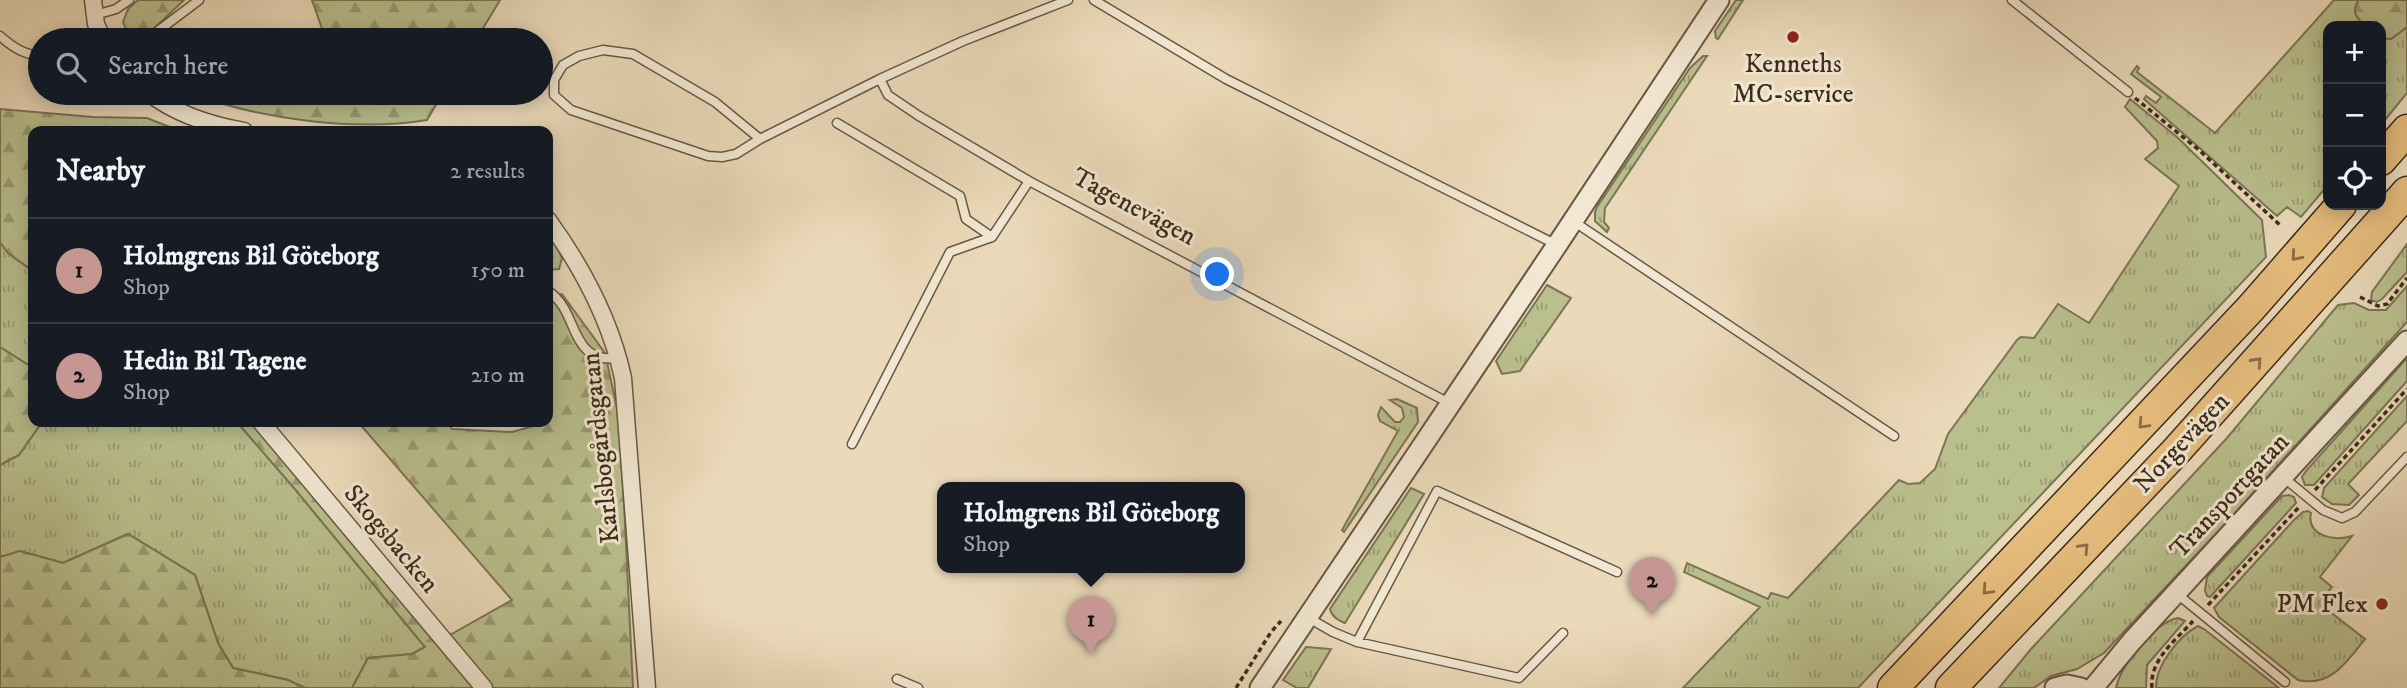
<!DOCTYPE html>
<html lang="en">
<head>
<meta charset="utf-8">
<style>
  :root { --surface:#171b24; --page:#20242c; --text:#f1f3f6; --muted:#9ea1a6; --line:#363941; --accent:#c59692 }
  body { margin:0; font-family:"IM FELL DW Pica",serif; background:var(--page); color:var(--text) }
  .controls { position:absolute; right:21px; top:21px; display:grid; overflow:hidden; border-radius:14px; box-shadow:0 4px 18px #0003 }
  .controls button { width:63px; height:63px; display:grid; place-items:center; padding:0; border:0; border-bottom:2px solid var(--line); background:var(--surface); color:var(--text); font:35px sans-serif }
  .you { position:absolute; left:1218px; top:275px; width:24px; height:24px; margin:-18px; border:5px solid #fff; border-radius:50%; background:#1a73e8; box-shadow:0 0 0 10px #1a73e833 }
  .badge { display:grid; place-items:center; width:46px; height:46px; border-radius:50%; background:var(--accent); color:#111; font-size:23px; font-weight:700 }
  .pin { position:absolute; translate:-50% -58px; filter:drop-shadow(0 2px 4px #0008) }
  .pin::after { content:''; position:absolute; top:37px; width:24px; height:21px; background:inherit; clip-path:polygon(0 0,100% 0,50% 100%) }
  .popup { position:absolute; left:937px; top:482px; width:308px; height:91px; box-sizing:border-box; display:grid; place-content:center; border-radius:14px; background:var(--surface); filter:drop-shadow(0 2px 5px #0005); font-size:23px; white-space:nowrap; color:var(--muted) }
  .popup b { font-size:26px; color:var(--text) }
  .popup::after { content:''; position:absolute; left:50%; top:100%; margin-left:-14px; border:14px solid transparent; border-top-color:var(--surface) }
  .list { margin:0; padding:0; list-style:none }
  h2 { display:flex; justify-content:space-between; align-items:center; height:91px; margin:0; padding:0 28px; font-size:30px }
  h2 small { font-size:23px; font-weight:400; color:var(--muted) }
  .list li { display:grid; grid-template-columns:46px 1fr auto; gap:21px; align-items:center; box-sizing:border-box; height:105px; padding:0 28px; border-top:2px solid var(--line) }
  .list b { display:block; font-size:26px; white-space:nowrap }
  .list p { margin:0; font-size:23px; white-space:nowrap; color:var(--muted) }
  .list em { font-size:23px; font-style:normal; color:var(--muted) }
  .icon { flex:none; width:38px; height:38px; fill:none; stroke:currentColor; stroke-width:2; stroke-linecap:round; stroke-linejoin:round }
  .map { position:relative; flex:none; width:2407px; height:688px; overflow:hidden }
  .search { position:absolute; background:var(--surface); box-shadow:0 4px 18px #0003; left:28px; top:28px; width:525px; height:77px; display:flex; align-items:center; gap:18px; box-sizing:border-box; padding:0 24px; border-radius:38px; color:var(--muted); font-size:26px }
  .panel { position:absolute; background:var(--surface); box-shadow:0 4px 18px #0003; left:28px; top:126px; width:525px; height:301px; border-radius:14px }
  .map>svg:first-child { display:block }
</style>
</head>
<body>
<div class="map">
<svg width="2407" height="688" viewBox="0 0 2407 688">
  <defs>
    <pattern id="grass-tufts" width="24" height="20" patternUnits="userSpaceOnUse" patternTransform="scale(1.75)"><rect width="24" height="20" fill="#babf8e"/><path d="M3 7l-1-3M5 7V3M7 7l1-3M15 17l-1-3M17 17v-4M19 17l1-3" fill="none" stroke="#989b73"/></pattern>
    <pattern id="forest-firs" width="22" height="20" patternUnits="userSpaceOnUse" patternTransform="scale(1.75)"><rect width="22" height="20" fill="#babf8e"/><path d="M5 1l3.5 6h-7zM16 11l3.5 6h-7z" fill="#989b73"/></pattern>
  </defs>
  <rect width="100%" height="100%" fill="#ebdaba"/>
  <filter id="stains"><feTurbulence type="fractalNoise" baseFrequency=".00286" numOctaves="4"/><feColorMatrix values="0 0 0 0 .2 0 0 0 0 .09 0 0 0 0 .02 0 0 0 .5 -.17"/></filter>
  <radialGradient id="worn" r=".72"><stop offset=".6" stop-color="#630" stop-opacity="0"/><stop offset="1" stop-color="#630" stop-opacity=".3"/></radialGradient>
  <path fill="url(#grass-tufts)" stroke="#7a7654" stroke-width="2" d="M1736,0h7l-25,39 -2,-1 -1,-7z
    M2334,0h25c-8,12 -2,17 6,26h-37v159l-27,32 -14,-10 -10,9 -133,-117 2,-3 10,7 5,-6 -30,-23 6,-8 2,2 -2,4 78,61z
    M2407,27v66l-26,32v-87l10,1z
    M1703,56h4l-102,152 -1,14 5,6 -2,4 -12,-11v-9l2,-5 93,-139z
    M2130,99l47,38 85,83 4,37 -408,431h-175l77,-81 -76,-35 3,-9 81,36 3,-6 17,5 111,-118 9,4 12,-1 15,-14 13,-35 69,-94 4,-3 13,1 24,-34 31,19 90,-137 -34,-27 13,-11 -1,-7 -32,-34z
    M0,242l8,11 25,18v97l-33,-21z
    M2407,244v28l-25,27 -5,3 -6,-2 1,-8z
    M1547,285l24,13 -51,73 -18,3 -6,-13z
    M2407,286v36l-182,202 -121,129 -27,16 -26,7 -17,12h-35l32,-39 196,-211 111,-133 16,-2 15,7h17z
    M2407,358v23l-93,104h-9l-3,-8 4,-6z
    M2407,396v25l-59,63 11,11 -10,10 -17,-1 -10,-7 2,-9z
    M1397,399l20,9 1,14 -74,110 -2,-2 56,-99 -18,-10 -2,-6 3,-8 14,15h5l4,-5 -2,-9 -12,-8z
    M42,422h195l57,66 131,159 -13,7 -44,4 -16,30h-47l-17,-8 -55,-12 -15,-25 -23,-68 -67,-41 -65,29 -43,-12 -20,6v-92l19,-10z
    M1411,488l13,6 -79,129c-7,-3 -13,-6 -15,-14z
    M2289,495l5,2 2,6 -86,94 -3,-1 -2,-6 2,-13 75,-81z
    M2308,511l3,2c-5,23 24,29 41,23l-32,41 12,10 -6,7 9,8 -6,9 36,28c-17,21 -34,49 -67,41l-79,-63 -5,-9 80,-88 9,-8z
    M2178,618l7,3 -38,44 -1,23h-30c5,-23 39,-66 62,-70z
    M2198,626l6,3 75,59h-123c-1,-22 23,-52 42,-62z
    M1306,647l25,2 -23,39h-11l-14,-8z"/>
  <path fill="url(#forest-firs)" stroke="#7a7654" stroke-width="2" d="M138,0h46l-42,40c-13,0 -14,-7 -19,-18l5,-13z
    M312,0h188l-24,40h-150z
    M2359,0h48v27l-16,12 -10,-1v-12h-16c-9,-9 -14,-15 -6,-26z
    M191,93h252l-16,27c-71,12 -169,-1 -236,-27z
    M0,109l93,8 54,1 33,13h-147v140l-25,-18 -8,-11z
    M548,228l14,30 -3,11 -11,1z
    M562,294l43,59 15,69 13,266h-281l16,-30 44,-4 13,-7 -131,-159 -57,-66h32l179,214 64,-36 -154,-178h89l5,7 60,3 36,-10v-125z
    M0,347l33,21v54h9l-23,33 -19,10z
    M128,534l67,41 23,68 15,25 55,12 17,8h-305v-131l20,-6 43,12z"/>
  <g fill="none" stroke-linecap="round" stroke-linejoin="round">
    <g stroke="#675843" stroke-width="11">
      <path id="service" d="M1094,0l132,79 329,165
        M2012,0l116,92
        M95,15l21,-6 13,-9
        M0,36c10,9 26,20 40,19
        M149,40l5,-6 45,-34
        M880,79l8,16 31,21 110,65 422,223
        M837,123l123,73 6,23 26,18
        M760,139l-45,-37 -82,-48 -30,-4 -24,6 -16,9 -9,15v15l17,15 137,46 14,1 14,-3 24,-15 120,-60 83,-38 105,-41
        M1573,221l321,215
        M548,291c32,20 20,74 71,67
        M852,444l98,-192 42,-15 37,-56
        M2283,477l40,33 19,8 13,-6 52,-55
        M2176,593l109,89
        M1307,617l26,15 24,10 162,36 44,-45
        M1357,642l80,-151 180,81
        M897,679l21,9"/>
    </g>
    <g stroke="#675843" stroke-width="19">
      <path id="minor" d="M93,0l3,24 7,16
        M149,93c27,21 61,32 95,38
        M548,220c34,47 63,102 75,158l24,310
        M261,422l223,266"/>
    </g>
    <g stroke="#675843" stroke-width="23">
      <path id="tertiary" d="M1260,688l297,-443 162,-245
        M2055,688l12,-3 14,3
        M2093,688l39,-47 275,-300"/>
    </g>
    <g stroke="#3b2c1b" stroke-width="33">
      <path id="motorway" d="M2381,160l26,-30
        M1893,688l358,-380 90,-103
        M1951,688l227,-239 229,-257"/>
    </g>
    <path stroke="#3b2c1b" stroke-width="3.5" stroke-dasharray="5 3.5" stroke-linecap="butt" d="M2135,98l64,52 82,76
      M2360,297l18,9 9,-2 20,-26
      M2315,490l92,-101
      M2208,605l92,-99
      M1236,688l35,-56 10,-11
      M2152,688c-3,-28 24,-48 41,-67"/>
    <use href="#service" stroke="#f2e7d2" stroke-width="8"/>
    <use href="#minor" stroke="#f2e7d2" stroke-width="16"/>
    <use href="#tertiary" stroke="#f2e7d2" stroke-width="19"/>
    <use href="#motorway" stroke="#e6bd7d" stroke-width="30"/>
  </g>
  <defs><path id="oneway-chevron" d="M-2-3.5L2.5 0L-2 3.5" fill="none" stroke-width="1.6" stroke-linecap="round" stroke-linejoin="round" transform="scale(1.75)"/></defs>
  <g stroke="#886d47">
    <use href="#oneway-chevron" transform="translate(2296 256) rotate(131)"/>
    <use href="#oneway-chevron" transform="translate(2257 362) rotate(-48)"/>
    <use href="#oneway-chevron" transform="translate(2143 424) rotate(133)"/>
    <use href="#oneway-chevron" transform="translate(2084 548) rotate(-47)"/>
    <use href="#oneway-chevron" transform="translate(1987 590) rotate(133)"/>
  </g>
  <g fill="#8f2418" stroke="#f2e7d2" stroke-width="2.5">
    <circle cx="1793" cy="37" r="7"/>
    <circle cx="2382" cy="604" r="7"/>
  </g>
  <g text-anchor="middle" dominant-baseline="central" stroke-width="6" stroke-linejoin="round" paint-order="stroke">
    <g font-size="26" fill="#3b2c1b" stroke="#f2e7d2">
      <text x="1793" y="64">Kenneths<tspan x="1793" dy="30">MC-service</tspan></text>
      <text x="2368" y="604" text-anchor="end">PM Flex</text>
    </g>
    <g font-size="26" fill="#3b2c1b" stroke="#f2e7d2">
      <text transform="translate(1134 207) rotate(28)">Tagenevägen</text>
      <text transform="translate(2182 443) rotate(-47)">Norgevägen</text>
      <text transform="translate(601 448) rotate(-96)">Karlsbogårdsgatan</text>
      <text transform="translate(2230 496) rotate(-47)">Transportgatan</text>
      <text transform="translate(391 539) rotate(50)">Skogsbacken</text>
    </g>
  </g>
  <rect width="100%" height="100%" filter="url(#stains)"/>
  <rect width="100%" height="100%" fill="url(#worn)"/>
</svg>
<div class="controls">
<button>+</button>
<button>−</button>
<button><svg class="icon" aria-label="locate" viewBox="0 0 24 24"><circle cx="12" cy="12" r="6"/><path d="M12 2v4M12 18v4M2 12h4M18 12h4"/></svg></button>
</div>
<div class="you"></div>
<div class="pin badge" style="left:1091px;top:654px">1</div>
<div class="popup"><b>Holmgrens Bil Göteborg</b>Shop</div>
<div class="pin badge" style="left:1652px;top:615px">2</div>
<div class="search"><svg class="icon" aria-label="search" viewBox="0 0 24 24"><circle cx="10" cy="10" r="6"/><path d="M15 15l6 6"/></svg>Search here</div>
<section class="panel">
<h2>Nearby<small>2 results</small></h2>
<ul class="list">
<li><span class="badge">1</span><div><b>Holmgrens Bil Göteborg</b><p>Shop</p></div><em>150 m</em></li>
<li><span class="badge">2</span><div><b>Hedin Bil Tagene</b><p>Shop</p></div><em>210 m</em></li>
</ul>
</section>
</div>
</body>
</html>
